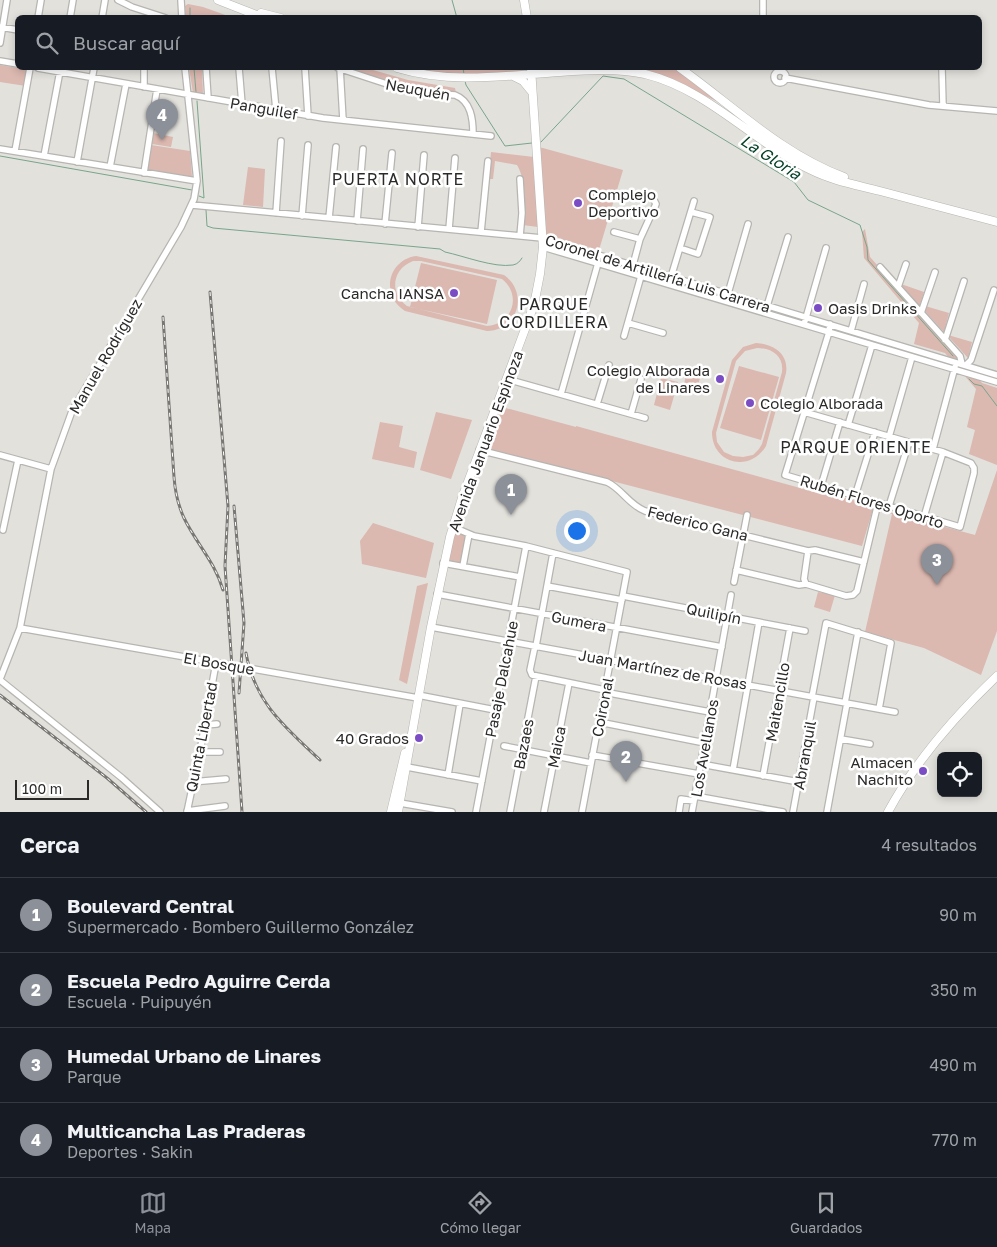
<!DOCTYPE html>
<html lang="es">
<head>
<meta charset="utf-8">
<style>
  :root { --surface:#171b24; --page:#20242c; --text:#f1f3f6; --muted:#9ea1a6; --line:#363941; --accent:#8c9099 }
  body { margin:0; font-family:"Golos Text",sans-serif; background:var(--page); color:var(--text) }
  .controls { position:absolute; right:15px; bottom:15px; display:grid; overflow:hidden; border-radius:8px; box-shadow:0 2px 8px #0003 }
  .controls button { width:45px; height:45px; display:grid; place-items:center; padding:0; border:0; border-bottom:1px solid var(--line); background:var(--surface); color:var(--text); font:25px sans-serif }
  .scale { position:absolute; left:15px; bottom:12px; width:74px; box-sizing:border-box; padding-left:5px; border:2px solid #2b2a29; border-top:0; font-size:14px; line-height:18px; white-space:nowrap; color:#2b2a29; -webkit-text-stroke:4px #fff; paint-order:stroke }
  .you { position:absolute; left:576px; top:530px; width:18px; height:18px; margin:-12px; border:4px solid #fff; border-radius:50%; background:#1a73e8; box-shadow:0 0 0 8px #1a73e833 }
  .badge { display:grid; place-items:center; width:32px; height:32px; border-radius:50%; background:var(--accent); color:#fff; font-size:16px; font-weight:700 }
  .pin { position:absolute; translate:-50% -41px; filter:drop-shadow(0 1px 2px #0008) }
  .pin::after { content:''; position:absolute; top:26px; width:18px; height:15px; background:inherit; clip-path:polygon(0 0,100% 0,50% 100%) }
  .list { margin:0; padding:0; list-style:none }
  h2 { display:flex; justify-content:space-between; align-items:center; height:65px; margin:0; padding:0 20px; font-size:21px }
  h2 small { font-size:16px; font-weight:400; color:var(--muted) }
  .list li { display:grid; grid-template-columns:32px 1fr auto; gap:15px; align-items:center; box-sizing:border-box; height:75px; padding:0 20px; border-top:1px solid var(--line) }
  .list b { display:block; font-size:19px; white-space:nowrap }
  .list p { margin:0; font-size:16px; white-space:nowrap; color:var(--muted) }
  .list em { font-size:16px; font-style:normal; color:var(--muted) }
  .icon { flex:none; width:28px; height:28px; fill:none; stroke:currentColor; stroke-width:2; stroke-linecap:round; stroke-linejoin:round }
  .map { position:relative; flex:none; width:997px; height:812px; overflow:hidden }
  .search { position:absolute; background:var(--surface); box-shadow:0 2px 8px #0003; left:15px; right:15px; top:15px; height:55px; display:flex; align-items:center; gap:12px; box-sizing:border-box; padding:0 18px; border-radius:8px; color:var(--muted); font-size:19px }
  .sheet { height:365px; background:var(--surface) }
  nav { display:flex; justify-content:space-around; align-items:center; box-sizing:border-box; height:70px; border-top:1px solid var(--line); background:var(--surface); font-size:14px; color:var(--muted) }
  nav a { display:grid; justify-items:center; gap:2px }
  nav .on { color:var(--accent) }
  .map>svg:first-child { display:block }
</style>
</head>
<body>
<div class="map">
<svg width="997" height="812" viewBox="0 0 997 812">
  <rect width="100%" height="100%" fill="#e2e1dc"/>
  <path fill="#dbb8b0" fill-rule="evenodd" d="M188,4l15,3 28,10h-45l-1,-11z
    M0,65l29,5 -3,16 -26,-4z
    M189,68h13l1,27 -10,-2z
    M348,68h18l42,12 47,8 1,5 -43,-4 -25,-6z
    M410,68h144c-47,3 -98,12 -144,0z
    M628,68h48l44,32 -4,1 -51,-25z
    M153,133l20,4 -2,10 -19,-3z
    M151,145l39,6 2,26 -45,-6z
    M539,147l84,23 -24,80 -53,-15z
    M491,152l43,5 4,70 -15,-2c2,-20 4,-43 -6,-60l-22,-4 -2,18h-4z
    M248,167l17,2 -2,38 -20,-2z
    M865,229l5,28 112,126 15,5v77l-28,-11 6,-24 -8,-3 9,-38 -31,-36 -31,-9 5,-21 -55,-65 -2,-26z
    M416,256l88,19c25,18 14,55 -17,56l-82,-20c-25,-16 -17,-51 11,-55zM413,261h8l81,18c20,16 11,45 -15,47l-80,-20c-18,-13 -15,-37 6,-45z
    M421,263l76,17 -10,44 -77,-17z
    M901,284l23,8 -5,16 -19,-22z
    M925,306l24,7 -5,19 -20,-22z
    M948,335l24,7 -4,16 -20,-22z
    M756,343c18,1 33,11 30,30l-20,73c-16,27 -54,18 -54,-14l20,-72 11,-13zM757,348c15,0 27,8 25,24l-20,72 -3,5 -6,6 -10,2 -10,-1 -9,-4 -7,-10 -1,-9 20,-72 9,-10z
    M739,366l40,11 -18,63 -41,-12z
    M688,368l14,4 -6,19 -13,-3z
    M661,378l17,4 -8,28 -16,-5z
    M502,407l74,20v-1l264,73 2,-2 32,9v2l101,27 22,-65v161l-16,44 -57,-27 -59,-16 27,-118 -19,-5 -11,37 -373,-97z
    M436,412l36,8 -21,59 -31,-9z
    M380,422l23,4 -4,21 18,5 -3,16 -42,-9z
    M373,523l61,20 -8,35 -64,-14 -2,-23z
    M454,529l14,6 -6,30 -16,-4z
    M428,583l-21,101 -8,-4 18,-94z
    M818,592l17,3 -5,17 -16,-5z"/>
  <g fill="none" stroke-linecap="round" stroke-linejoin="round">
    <path stroke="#79a58c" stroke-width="1" d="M452,0l5,18
      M190,8v10
      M194,68l2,24
      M463,68l1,6
      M465,81l1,4 39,61 27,-3
      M197,101l7,97 -5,-2
      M541,142l62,-66 21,3 170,103 14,18 52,25 7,22 1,13 85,96
      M0,156l192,34
      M206,210l1,16 6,2 227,21 5,3c19,4 49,16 68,13 5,-1 7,-4 9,-7
      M969,379l5,5 8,2 15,20"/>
    <g stroke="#b6b5b1" stroke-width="8">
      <path id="minor" d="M118,0l14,7 34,11
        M181,0l1,18
        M763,0v18
        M38,18l3,-18
        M70,18l3,-18
        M102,18l3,-18
        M0,27l18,3
        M0,43l7,-43
        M0,61l18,3
        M38,68l285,50 168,18
        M206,68l2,30
        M239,68l3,36
        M272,68l4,42
        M305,68l3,48
        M338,68l61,20 17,4 39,3c16,6 18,24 18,39
        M340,68l3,52
        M942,68l1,38
        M774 77a6 6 0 1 1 12 0a6 6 0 1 1-12 0Z
        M785,78l144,27 68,6
        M144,87v-19
        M0,149l197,32
        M15,151l15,-83
        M44,156l16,-85
        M77,162l17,-94
        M110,167l16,-83
        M144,173l13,-84
        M520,179l2,34 -2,23
        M631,196l20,2 3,2 2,4 -16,35 -7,26
        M192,205l350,33 455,137
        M276,213l5,-72
        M302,216l6,-71
        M329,218l7,-71
        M357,221l6,-72
        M385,224l7,-71
        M418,227l6,-72
        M449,229l6,-71
        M481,232l7,-71
        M614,232l26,7
        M543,247l454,135
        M680,248l18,6 12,-37 -19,-5
        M880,267l80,89 2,8
        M671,277l23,-76
        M898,287l8,-23
        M727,297l21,-73
        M767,306l21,-69
        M921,313l14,-41
        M805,321l21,-73
        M628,323l35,10
        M851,331l13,-47
        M624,336l17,-60
        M945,340l19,-59
        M966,365l5,-5 23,-70
        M507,379l138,39
        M561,394l37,-131
        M597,404l12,-39
        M804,412l139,40 28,11 3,5v5l-14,54 -175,-52 44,-143 1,-8
        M631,414l10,-35
        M848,425l24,-80
        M889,437l23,-80
        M933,449l22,-82
        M479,450l128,32c15,7 22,23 38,29l163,40 7,-1 49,12
        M0,455l51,14
        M821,486l19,-64
        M855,496l20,-64
        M889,506l20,-64
        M924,517l19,-65
        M453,527l21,9 52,10 101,26 -45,240
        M3,530l15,-70
        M443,563l77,14
        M463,566l6,-32
        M736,570l63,15 7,-1 40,12 7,-1 4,-4 21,-88
        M734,582l13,-67
        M806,584l-2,-5 4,-28
        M547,586l75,14
        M437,594l285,53
        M623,596l182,35
        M431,627l464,85
        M20,628l398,70
        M535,646l-5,24 2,5 73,15
        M536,646l17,-93
        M0,679l20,-51 31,-159 21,-58 109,-184 13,-28 3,-18 -12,-113
        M0,680l122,98 38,34
        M604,692l106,20
        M418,695l77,15
        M812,697l14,-74 65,20 -12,66
        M845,703l13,-71
        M599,722l106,21
        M205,725l12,-1
        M841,739l29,5
        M504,746l87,17
        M200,752h20
        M592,755l107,19
        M701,764l98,18
        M407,767l75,14
        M733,770l26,-148
        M448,775l12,-71
        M763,776l27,-148
        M192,782l34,-3
        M695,796l88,16
        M400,803l52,9
        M187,811l38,-5
        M187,812l14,-66 15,-83
        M476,812l50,-266
        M510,812l26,-136
        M544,812l25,-129
        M679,812l2,-13 13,2
        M692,812l39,-217
        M793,812l21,-115
        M827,812l20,-109"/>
    </g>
    <g stroke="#b6b5b1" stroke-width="9">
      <path id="major" d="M218,0l46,18
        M524,0l3,18
        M261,13l20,5
        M397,68c52,16 108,8 162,4 29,-2 57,-4 86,2 64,16 108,68 166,96 22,11 46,15 69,21 39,10 78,21 117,31
        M680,68c53,38 102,86 164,109
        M513,76l10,5 9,11
        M391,812l14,-59
        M398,812l33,-185 19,-90 12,-39 72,-193 6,-31 3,-27 -12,-179
        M888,812c28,-52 67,-96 109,-136"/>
    </g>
    <use href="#minor" stroke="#fff" stroke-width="5.5"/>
    <use href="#major" stroke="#fff" stroke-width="8"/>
    <g stroke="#787774" stroke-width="3">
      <path id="rail" d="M210,292l18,214 -3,60 17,246
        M163,317l11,160c1,14 4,28 10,41 12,25 31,44 39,72
        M234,506l10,117 -5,70
        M246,653c9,50 39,74 74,107
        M0,695l107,83 39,34"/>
    </g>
    <use href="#rail" stroke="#fff" stroke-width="1" stroke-dasharray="4" stroke-linecap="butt"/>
  </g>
  <g fill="#7b4dc5" stroke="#fff" stroke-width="2">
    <circle cx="578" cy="203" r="5"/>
    <circle cx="454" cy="293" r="5"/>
    <circle cx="818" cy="308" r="5"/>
    <circle cx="720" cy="379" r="5"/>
    <circle cx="750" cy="403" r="5"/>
    <circle cx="419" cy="738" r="5"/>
    <circle cx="923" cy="771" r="5"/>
  </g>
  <g text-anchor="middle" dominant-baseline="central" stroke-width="5" stroke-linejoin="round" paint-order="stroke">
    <g font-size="15" fill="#2b2a29" stroke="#fff">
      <text transform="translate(418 89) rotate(10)">Neuquén</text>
      <text transform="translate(264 108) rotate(10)">Panguilef</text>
      <text transform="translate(658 273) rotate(17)">Coronel de Artillería Luis Carrera</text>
      <text transform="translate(105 356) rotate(-60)">Manuel Rodríguez</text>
      <text transform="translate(485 441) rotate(-70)">Avenida Januario Espinoza</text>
      <text transform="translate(872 501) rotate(17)">Rubén Flores Oporto</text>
      <text transform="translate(698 523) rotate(14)">Federico Gana</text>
      <text transform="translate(714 613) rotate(11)">Quilipín</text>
      <text transform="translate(579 621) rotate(11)">Gumera</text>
      <text transform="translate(219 663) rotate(10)">El Bosque</text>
      <text transform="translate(663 669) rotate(10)">Juan Martínez de Rosas</text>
      <text transform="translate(501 679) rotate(-79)">Pasaje Dalcahue</text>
      <text transform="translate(777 702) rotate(-80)">Maitencillo</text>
      <text transform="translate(602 707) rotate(-79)">Coironal</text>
      <text transform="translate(201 737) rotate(-79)">Quinta Libertad</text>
      <text transform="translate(523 744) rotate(-79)">Bazaes</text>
      <text transform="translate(556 747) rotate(-79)">Maica</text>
      <text transform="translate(704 748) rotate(-80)">Los Avellanos</text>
      <text transform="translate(804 755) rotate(-80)">Abranquil</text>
    </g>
    <g font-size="15" fill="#2b2a29" stroke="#fff" text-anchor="end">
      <text x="588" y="194" text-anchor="start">Complejo<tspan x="588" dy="17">Deportivo</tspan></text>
      <text x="444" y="293">Cancha IANSA</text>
      <text x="828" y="308" text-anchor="start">Oasis Drinks</text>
      <text x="710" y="370">Colegio Alborada<tspan x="710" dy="17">de Linares</tspan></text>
      <text x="760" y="403" text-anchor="start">Colegio Alborada</text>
      <text x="409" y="738">40 Grados</text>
      <text x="913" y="762">Almacen<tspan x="913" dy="17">Nachito</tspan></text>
    </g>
    <g font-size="16" font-style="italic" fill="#064128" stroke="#fff">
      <text transform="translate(771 157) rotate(33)">La Gloria</text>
    </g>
    <g font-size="16" letter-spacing="1" fill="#2b2a29" stroke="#fff">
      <text x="398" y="179">PUERTA NORTE</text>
      <text x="554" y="304">PARQUE<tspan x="554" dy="18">CORDILLERA</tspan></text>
      <text x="856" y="447">PARQUE ORIENTE</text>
    </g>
  </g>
</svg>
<div class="controls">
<button><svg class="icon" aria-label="locate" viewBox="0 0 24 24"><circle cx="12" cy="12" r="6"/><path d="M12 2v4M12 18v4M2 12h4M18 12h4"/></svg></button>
</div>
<div class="scale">100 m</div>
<div class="you"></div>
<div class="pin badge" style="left:511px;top:515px">1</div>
<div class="pin badge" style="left:626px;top:782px">2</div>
<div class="pin badge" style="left:937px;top:585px">3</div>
<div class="pin badge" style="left:162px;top:140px">4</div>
<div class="search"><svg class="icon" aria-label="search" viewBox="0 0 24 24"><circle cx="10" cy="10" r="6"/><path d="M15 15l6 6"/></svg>Buscar aquí</div>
</div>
<section class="sheet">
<h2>Cerca<small>4 resultados</small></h2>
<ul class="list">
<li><span class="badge">1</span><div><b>Boulevard Central</b><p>Supermercado · Bombero Guillermo González</p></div><em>90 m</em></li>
<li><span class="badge">2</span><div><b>Escuela Pedro Aguirre Cerda</b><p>Escuela · Puipuyén</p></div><em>350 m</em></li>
<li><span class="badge">3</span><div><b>Humedal Urbano de Linares</b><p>Parque</p></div><em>490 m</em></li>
<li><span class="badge">4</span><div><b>Multicancha Las Praderas</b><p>Deportes · Sakin</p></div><em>770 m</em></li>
</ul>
</section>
<nav>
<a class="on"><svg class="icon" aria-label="map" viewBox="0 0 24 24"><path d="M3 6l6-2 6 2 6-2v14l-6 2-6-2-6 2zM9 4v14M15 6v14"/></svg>Mapa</a>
<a><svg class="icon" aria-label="directions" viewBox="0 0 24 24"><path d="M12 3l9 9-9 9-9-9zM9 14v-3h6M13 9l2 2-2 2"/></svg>Cómo llegar</a>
<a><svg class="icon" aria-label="saved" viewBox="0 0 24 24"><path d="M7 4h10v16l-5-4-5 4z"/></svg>Guardados</a>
</nav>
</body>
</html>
